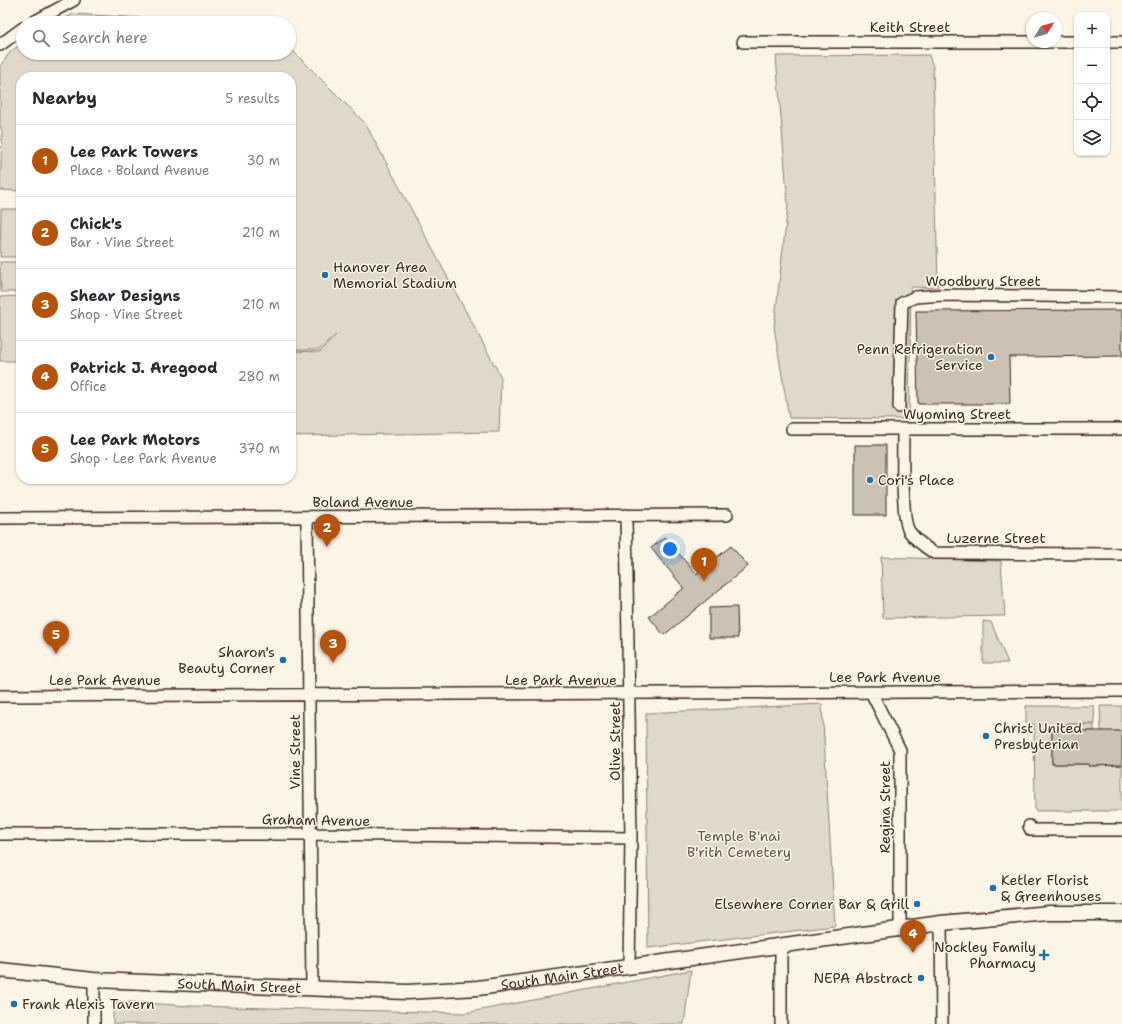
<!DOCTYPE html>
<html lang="en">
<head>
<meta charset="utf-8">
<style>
  :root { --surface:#fff; --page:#f7f7f7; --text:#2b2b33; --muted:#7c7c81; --line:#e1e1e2; --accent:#b45309 }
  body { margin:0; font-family:"Shantell Sans",sans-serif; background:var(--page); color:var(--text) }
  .controls { position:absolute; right:12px; top:12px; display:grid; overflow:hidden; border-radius:8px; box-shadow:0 1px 3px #0004 }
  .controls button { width:36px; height:36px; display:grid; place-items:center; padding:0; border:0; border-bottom:1px solid var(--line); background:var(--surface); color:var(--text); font:20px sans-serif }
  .compass { position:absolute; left:1026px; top:12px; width:36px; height:36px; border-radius:50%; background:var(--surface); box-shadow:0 1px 3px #0004; rotate:53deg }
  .you { position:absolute; left:670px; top:549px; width:14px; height:14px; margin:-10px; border:3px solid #fff; border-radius:50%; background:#1a73e8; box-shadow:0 0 0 6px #1a73e833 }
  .badge { display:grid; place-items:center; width:26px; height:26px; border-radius:50%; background:var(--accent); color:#fff; font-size:13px; font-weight:700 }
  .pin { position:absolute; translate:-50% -33px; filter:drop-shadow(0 1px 2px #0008) }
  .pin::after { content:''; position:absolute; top:21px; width:14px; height:12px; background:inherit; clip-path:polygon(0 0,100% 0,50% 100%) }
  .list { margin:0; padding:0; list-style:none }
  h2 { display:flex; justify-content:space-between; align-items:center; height:52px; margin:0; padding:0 16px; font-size:17px }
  h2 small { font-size:13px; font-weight:400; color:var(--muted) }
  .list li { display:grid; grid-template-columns:26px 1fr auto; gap:12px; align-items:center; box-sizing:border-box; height:72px; padding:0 16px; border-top:1px solid var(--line) }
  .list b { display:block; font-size:15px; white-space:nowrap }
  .list p { margin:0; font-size:13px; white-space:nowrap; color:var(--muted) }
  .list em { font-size:13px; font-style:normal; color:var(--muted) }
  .icon { flex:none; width:22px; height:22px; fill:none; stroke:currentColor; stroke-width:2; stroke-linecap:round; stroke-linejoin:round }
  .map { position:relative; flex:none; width:1122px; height:1024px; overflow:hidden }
  .search { position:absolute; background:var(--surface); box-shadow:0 1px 3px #0004; left:16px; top:16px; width:280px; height:44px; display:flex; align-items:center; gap:10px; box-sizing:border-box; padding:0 14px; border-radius:22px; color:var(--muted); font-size:15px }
  .panel { position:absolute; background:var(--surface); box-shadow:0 1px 3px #0004; left:16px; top:72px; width:280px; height:412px; border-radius:16px }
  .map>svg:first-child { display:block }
</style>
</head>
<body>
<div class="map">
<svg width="1122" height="1024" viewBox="0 0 1122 1024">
  <rect width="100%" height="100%" fill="#fcf5e5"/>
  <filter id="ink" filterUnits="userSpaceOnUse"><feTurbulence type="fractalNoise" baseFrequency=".025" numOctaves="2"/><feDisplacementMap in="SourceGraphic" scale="8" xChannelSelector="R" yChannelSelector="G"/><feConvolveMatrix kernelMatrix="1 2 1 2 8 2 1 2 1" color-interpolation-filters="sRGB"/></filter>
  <g filter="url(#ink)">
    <path fill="#e0d8c8" stroke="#8e8173" d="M73,14l163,9h-180z
      M23,43v10h266v-6l76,76 136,254 -2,55 -208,4v-85l29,1 16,-17 -17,15h-28v-273h-270v114l-21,-1 2,-59 -2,-6v-59l11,-15z
      M929,55l4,12 5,221 -27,-1 -2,132 -120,-1 -15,-91 14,-122 -12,-149z
      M1,209h16l3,3 1,45h-21z
      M0,262h21v30h-20z
      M21,296v65h-21v-64z
      M881,557l120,4 4,55 -122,2z
      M983,621l8,1 17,41h-25z
      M822,704l13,222 -187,22 -2,-235z
      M1026,706h68l1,18h-29l28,1v6h-6v2l-36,-2v33h37v2l33,-1v46h-87l-1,-87h-8z
      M1100,706h22v25l-18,2v-2h-3z
      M691,970l-7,54h-571v-23l77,5 275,7z"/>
    <path fill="#ccc2b3" stroke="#3b2a1e" d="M1122,310v46l-113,1 1,47h-92l-2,-93z
      M855,445h31v70h-31z
      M665,537l31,37 35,-28 17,20 -84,69 -15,-18 35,-29 -33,-40z
      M737,607l1,31h-29v-30z
      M1052,731h70v34l-33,1v-2h-37z"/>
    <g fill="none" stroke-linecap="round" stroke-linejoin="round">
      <g stroke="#3b2a1e" stroke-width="14">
        <path id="minor" d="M32,23l42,-23
          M743,42h334
          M1107,42h15
          M0,45l23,-17
          M899,407l3,-104 13,-6 28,-2 179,2
          M792,429h330
          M903,429c0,18 -2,90 6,102 6,9 16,16 25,22l188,1
          M626,515l5,323 -2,129
          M307,517l5,470
          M0,518l727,-3
          M871,692l29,58v179
          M0,696l1122,-5
          M1029,826l2,4h91
          M0,834h310l321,4
          M941,923l1,101
          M781,946v78
          M94,980v44"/>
      </g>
      <g stroke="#3b2a1e" stroke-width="17">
        <g id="major">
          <path id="s1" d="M0,970l94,10 313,12 71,-4 463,-65 108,-10h73"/>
        </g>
      </g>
      <use href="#minor" stroke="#fcf5e5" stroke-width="11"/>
      <use href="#major" stroke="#fcf5e5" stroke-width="14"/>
    </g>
  </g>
  <g fill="#1f6fb2" stroke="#fcf5e5" stroke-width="1.5">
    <circle cx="325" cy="275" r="4"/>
    <circle cx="991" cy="357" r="4"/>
    <circle cx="870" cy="480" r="4"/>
    <circle cx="283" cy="660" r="4"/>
    <circle cx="986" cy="736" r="4"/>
    <circle cx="993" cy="888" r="4"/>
    <circle cx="917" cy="904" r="4"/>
    <path d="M1042 949h4v4h4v4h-4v4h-4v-4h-4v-4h4z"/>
    <circle cx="921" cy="978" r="4"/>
    <circle cx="14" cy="1004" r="4"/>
  </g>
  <g text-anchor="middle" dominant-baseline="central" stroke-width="3" stroke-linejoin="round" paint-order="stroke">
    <g font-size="14" fill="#3b2a1e" stroke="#fcf5e5">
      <text x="910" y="27">Keith Street</text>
      <text x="983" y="281">Woodbury Street</text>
      <text x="957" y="414">Wyoming Street</text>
      <text x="363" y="502">Boland Avenue</text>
      <text x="996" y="538">Luzerne Street</text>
      <text x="885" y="677">Lee Park Avenue</text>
      <text x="105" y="680">Lee Park Avenue</text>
      <text x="561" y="680">Lee Park Avenue</text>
      <text transform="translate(615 741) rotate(-90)">Olive Street</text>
      <text transform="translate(295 752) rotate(-90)">Vine Street</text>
      <text transform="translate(885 807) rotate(-90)">Regina Street</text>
      <text transform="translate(316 820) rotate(1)">Graham Avenue</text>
      <text stroke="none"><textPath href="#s1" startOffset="564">South Main Street</textPath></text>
      <text stroke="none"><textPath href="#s1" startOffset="240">South Main Street</textPath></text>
    </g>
    <g font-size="14" fill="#3b2a1e" stroke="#fcf5e5" text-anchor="start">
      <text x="333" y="267">Hanover Area<tspan x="333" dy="16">Memorial Stadium</tspan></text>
      <text x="983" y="349" text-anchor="end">Penn Refrigeration<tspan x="983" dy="16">Service</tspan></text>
      <text x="878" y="480">Cori's Place</text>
      <text x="275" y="652" text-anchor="end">Sharon's<tspan x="275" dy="16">Beauty Corner</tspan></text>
      <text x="994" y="728">Christ United<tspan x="994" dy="16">Presbyterian</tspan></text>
      <text x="1001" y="880">Ketler Florist<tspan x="1001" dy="16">&amp; Greenhouses</tspan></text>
      <text x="909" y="904" text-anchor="end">Elsewhere Corner Bar &amp; Grill</text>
      <text x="1036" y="947" text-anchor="end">Nockley Family<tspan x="1036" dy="16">Pharmacy</tspan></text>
      <text x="913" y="978" text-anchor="end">NEPA Abstract</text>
      <text x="22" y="1004">Frank Alexis Tavern</text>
    </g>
    <g font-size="14" fill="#645648" stroke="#fcf5e5">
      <text x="739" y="836">Temple B'nai<tspan x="739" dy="16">B'rith Cemetery</tspan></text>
    </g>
  </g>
</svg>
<div class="controls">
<button>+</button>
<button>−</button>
<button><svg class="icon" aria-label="locate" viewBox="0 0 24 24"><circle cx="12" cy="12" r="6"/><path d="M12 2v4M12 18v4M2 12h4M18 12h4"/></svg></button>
<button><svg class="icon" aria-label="layers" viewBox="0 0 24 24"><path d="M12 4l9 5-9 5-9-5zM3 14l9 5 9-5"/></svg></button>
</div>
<svg class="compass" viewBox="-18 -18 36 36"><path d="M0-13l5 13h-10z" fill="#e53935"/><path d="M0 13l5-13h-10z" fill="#7c7c81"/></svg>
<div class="you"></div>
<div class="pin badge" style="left:704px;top:581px">1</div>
<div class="pin badge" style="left:327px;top:547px">2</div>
<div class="pin badge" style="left:333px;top:663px">3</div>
<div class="pin badge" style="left:913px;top:953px">4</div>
<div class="pin badge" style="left:56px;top:654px">5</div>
<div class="search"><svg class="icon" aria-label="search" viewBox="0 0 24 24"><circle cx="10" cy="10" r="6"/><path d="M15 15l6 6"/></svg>Search here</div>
<section class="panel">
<h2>Nearby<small>5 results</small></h2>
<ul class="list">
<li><span class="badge">1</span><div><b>Lee Park Towers</b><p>Place · Boland Avenue</p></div><em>30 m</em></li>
<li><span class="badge">2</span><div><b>Chick's</b><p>Bar · Vine Street</p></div><em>210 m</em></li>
<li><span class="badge">3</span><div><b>Shear Designs</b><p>Shop · Vine Street</p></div><em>210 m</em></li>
<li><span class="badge">4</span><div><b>Patrick J. Aregood</b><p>Office</p></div><em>280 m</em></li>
<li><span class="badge">5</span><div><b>Lee Park Motors</b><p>Shop · Lee Park Avenue</p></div><em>370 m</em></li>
</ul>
</section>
</div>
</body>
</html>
